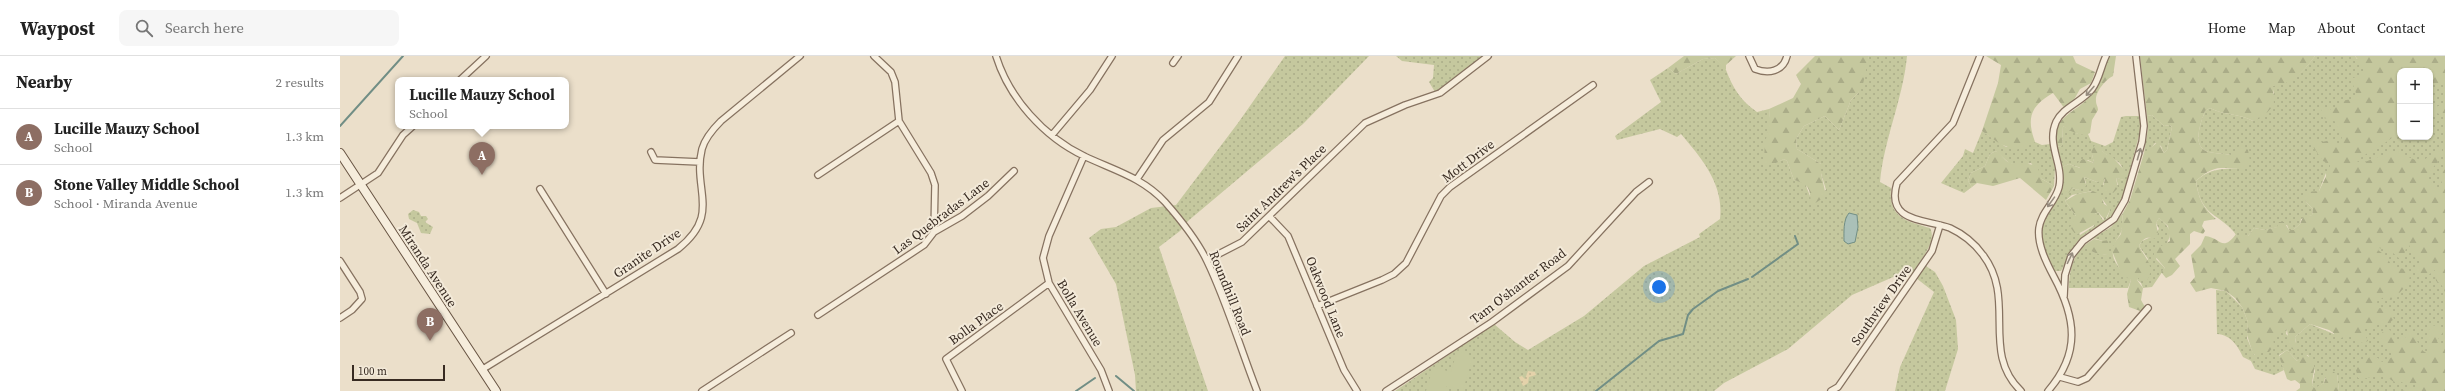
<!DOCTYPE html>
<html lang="en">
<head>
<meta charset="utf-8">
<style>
  :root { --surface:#fff; --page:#f6f6f6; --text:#222; --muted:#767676; --line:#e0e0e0; --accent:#111827 }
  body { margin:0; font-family:"Source Serif 4",serif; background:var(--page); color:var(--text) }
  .controls { position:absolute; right:12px; top:12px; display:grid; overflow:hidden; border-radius:8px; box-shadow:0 1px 3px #0004 }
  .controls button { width:36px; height:36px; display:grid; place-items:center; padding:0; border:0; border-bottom:1px solid var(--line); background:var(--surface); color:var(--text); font:20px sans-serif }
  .scale { position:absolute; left:12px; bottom:10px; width:93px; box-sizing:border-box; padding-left:4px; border:2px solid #382b22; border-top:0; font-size:11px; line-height:14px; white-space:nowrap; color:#382b22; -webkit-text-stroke:3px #f3ead9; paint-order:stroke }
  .you { position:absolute; left:1319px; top:231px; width:14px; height:14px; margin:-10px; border:3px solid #fff; border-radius:50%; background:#1a73e8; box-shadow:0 0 0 6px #1a73e833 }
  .badge { display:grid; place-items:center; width:26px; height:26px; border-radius:50%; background:var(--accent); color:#fff; font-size:13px; font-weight:700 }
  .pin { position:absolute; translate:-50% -33px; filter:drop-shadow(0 1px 2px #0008) }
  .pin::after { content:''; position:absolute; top:21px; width:14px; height:12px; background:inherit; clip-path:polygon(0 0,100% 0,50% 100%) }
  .popup { position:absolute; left:55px; top:21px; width:174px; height:52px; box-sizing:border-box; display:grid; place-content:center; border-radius:8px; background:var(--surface); filter:drop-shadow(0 1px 3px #0005); font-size:13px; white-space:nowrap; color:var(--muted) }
  .popup b { font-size:15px; color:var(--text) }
  .popup::after { content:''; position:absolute; left:50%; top:100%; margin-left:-8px; border:8px solid transparent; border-top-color:var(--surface) }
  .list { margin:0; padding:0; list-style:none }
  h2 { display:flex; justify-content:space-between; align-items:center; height:52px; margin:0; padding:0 16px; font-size:17px }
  h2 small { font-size:13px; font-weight:400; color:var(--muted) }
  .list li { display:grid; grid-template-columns:26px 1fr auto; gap:12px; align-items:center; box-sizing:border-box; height:56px; padding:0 16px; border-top:1px solid var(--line) }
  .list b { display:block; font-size:15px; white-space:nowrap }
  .list p { margin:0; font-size:13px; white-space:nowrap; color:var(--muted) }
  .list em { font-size:13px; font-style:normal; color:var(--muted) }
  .icon { flex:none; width:22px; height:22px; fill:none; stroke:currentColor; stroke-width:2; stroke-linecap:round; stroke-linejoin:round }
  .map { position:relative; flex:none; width:2105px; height:335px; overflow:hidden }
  header { display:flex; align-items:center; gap:24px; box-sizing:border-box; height:56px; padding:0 20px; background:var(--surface); border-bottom:1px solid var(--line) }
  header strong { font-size:19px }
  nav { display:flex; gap:22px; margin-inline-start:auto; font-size:14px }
  .search { width:280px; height:36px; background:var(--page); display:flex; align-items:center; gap:10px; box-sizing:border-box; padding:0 14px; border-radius:8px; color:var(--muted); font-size:15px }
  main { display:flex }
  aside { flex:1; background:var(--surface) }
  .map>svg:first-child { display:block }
</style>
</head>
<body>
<header>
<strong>Waypost</strong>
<div class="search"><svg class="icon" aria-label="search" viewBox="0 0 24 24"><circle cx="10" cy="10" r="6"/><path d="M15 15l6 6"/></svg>Search here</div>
<nav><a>Home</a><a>Map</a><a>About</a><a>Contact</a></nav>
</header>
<main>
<aside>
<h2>Nearby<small>2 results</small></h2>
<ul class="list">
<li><span class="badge" style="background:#8d6e63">A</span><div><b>Lucille Mauzy School</b><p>School</p></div><em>1.3 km</em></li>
<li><span class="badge" style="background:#8d6e63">B</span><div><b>Stone Valley Middle School</b><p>School · Miranda Avenue</p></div><em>1.3 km</em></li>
</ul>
</aside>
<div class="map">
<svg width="2105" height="335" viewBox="0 0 2105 335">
  <defs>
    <pattern id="green-dots" width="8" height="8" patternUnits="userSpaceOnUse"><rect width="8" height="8" fill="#c5c89e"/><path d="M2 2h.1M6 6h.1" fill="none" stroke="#aaac88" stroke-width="1.8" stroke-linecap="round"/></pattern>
    <pattern id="forest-firs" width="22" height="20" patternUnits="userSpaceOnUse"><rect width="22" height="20" fill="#c5c89e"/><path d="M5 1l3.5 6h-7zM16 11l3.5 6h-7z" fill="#aaac88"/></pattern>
    <pattern id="sand-dots" width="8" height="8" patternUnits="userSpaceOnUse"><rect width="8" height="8" fill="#e4d2aa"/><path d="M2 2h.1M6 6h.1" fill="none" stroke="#c4b492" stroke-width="1.8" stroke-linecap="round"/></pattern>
  </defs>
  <rect width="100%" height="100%" fill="#ebdfca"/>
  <path fill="url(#green-dots)" fill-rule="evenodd" d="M945,0h84l-66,68 -115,97 -8,10 -21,16 49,144h-72l-1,-16 -19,-91 -27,-46 12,-9 15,-2 35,-19 25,-3 62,-82z
    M1056,0h88l-49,36 -6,-10 4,-4 1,-13 -32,-4z
    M1529,0h38c-4,43 -23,83 -27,126l11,6c-3,30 16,33 39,40 6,11 -4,24 -10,34l15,10 8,14 13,34 2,29 -13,42h-50l5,-24 34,-75 -27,-21 -55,24 -64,54 -64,34 -10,8h-319l99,-67 21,18 13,8 56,-34 60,-50 56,-29 -1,-3 21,-15c4,-35 -18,-60 -39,-85l-4,3 -17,-8 -43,11 -2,-4 46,-34 -11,-22 18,-12 8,6 27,-15 12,-1c3,3 9,8 11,12 7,18 14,30 31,42l12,-3 1,15 -3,12 6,28 11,-5 3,2 7,19 11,3 5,13 16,-6 -5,-17v-9l-24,-15 -1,-10 8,-13 21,-10 14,14 12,-30 7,-7z
    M1975,0h40l2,3 88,-3v335h-106l-2,-17 -12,4 -1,5 -9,6 -3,-4 3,-14 -7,-16 -11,6 -10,-11 -8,5 5,15 -10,5 -19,-6 -4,-8 -8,-4c-5,-11 -12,-22 -26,-23l-1,-44 10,1 16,16 6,15 -1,16 7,17h3c7,-9 17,-24 30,-26l-1,5 10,9 -1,-6 15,-13 24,10 -8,-161 -7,18 -6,2 -8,8 8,8 -1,6 -11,4 -1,5 -7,6h-4l-2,-5 -22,5 -11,-2 -6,8h-11c-17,-24 -36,-17 -41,-55 12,-11 24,-13 41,-12l-6,-14c-8,-2 -18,-1 -25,-4 -14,-6 -5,-29 -1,-40l5,-3c15,8 29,5 43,13l21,-28 -2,-7c23,-7 29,-11 43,-30zM2060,15h30v66h-30z
    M1812,59l12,11 6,-1 2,2 -5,23 -3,3 -3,-7 -6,-3 -6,8 -5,2 4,-24 -1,-13z
    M1786,60h14l1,12 -17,64 -7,19 -12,12 -18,10 -10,9 -16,29h-7l-11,-25 -2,-17 19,-39 12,-2 6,2 8,-7 -2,-6 13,5 8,-4 -2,7h15l-2,-7 8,2c0,-23 -10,-17 -22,-29l-10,3 2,9 -6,-3 -8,4 1,4 -12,-4 -7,3 -7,-20 7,-1 1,-20 15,8h10l3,7 14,5 8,-4 8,-25zM1752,135l11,9 7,10 -3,8 -4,2 -5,-8 -3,2 -1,12 -14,9 -4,-19 -11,-15 7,-6z
    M1642,75l24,16 29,-5 7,3 8,-1 5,24 -1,18 -12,-7 -11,-16 -10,3 -12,-3 -13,-12 -6,3 -5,12 -14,7 -3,8 4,6 -8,6 -23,-10 22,-27 2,-7 8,4z
    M73,154l6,2 2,4h5l2,3 -3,3 8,5 -3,7 -9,-1 -4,-10 -8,-4 -1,-5z
    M1783,157c-1,6 0,13 -2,19 -1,4 -5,7 -6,11 -8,16 7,28 16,37l-3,8h-59c0,-17 4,-33 17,-44l7,8 14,3 -4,-14 -10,-3 18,-11z
    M1819,162c20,16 8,24 -3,41l9,9 -13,19 -9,1 -2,-5 -4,-3 11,-21 -9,-13 3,-5 9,-4 8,-8 -3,-6z"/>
  <path fill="url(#forest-firs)" d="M1344,0h52l-10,9v5l-11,-12 -12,1 -27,15 -8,-6z
    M1475,0h54l-6,28 -5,9 -7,7 -12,30 -14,-14 -21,10 -8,13 1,10 24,15v9l5,23 -15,10c-1,-16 0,-21 -17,-26l-7,-19 -3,-2 -10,5 -9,-1c-3,-20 6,-34 4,-54l24,-11 8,-14 -5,-9z
    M1646,0h87l3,7 19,9 -4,11 -11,6 -9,16 -6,4 -12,-16c-22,13 -27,24 -18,49l-19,8 -16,-6 -18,-13 16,-48 3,-18z
    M1768,0h8l-3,20c-7,3 -18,16 -17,25 0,4 2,5 2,9l-6,10 -2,13c-8,5 -20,-2 -27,-7l-1,20 -7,1c-3,-32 19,-32 35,-51 10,-12 13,-26 18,-40z
    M1800,0h175c-11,15 -23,29 -42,30l1,19 -11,12 -10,4c-14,-8 -28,-5 -43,-13l-5,3c-4,11 -13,34 1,40 7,3 17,2 25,4l10,-11 7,6 2,11c-9,11 -17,7 -29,7 -9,0 -19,7 -25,13 2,17 7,27 20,38l-12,2 -2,5 3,5 -2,3 -9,-3 -4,3v10l-15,15 5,7 -8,9 -6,3 -5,-6 4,-4 -11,-13v-5l16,-9 -2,-15 -9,-8 -3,5 2,11 -4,5c-7,-4 -12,1 -15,7 6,12 17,21 8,34l-7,-4 -3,4 6,8 -2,12 4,7 -2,5 -14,-5 -2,-13 4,-14 -9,-5 -10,-24 2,-8 7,-9 2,-21 7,-13 14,-47 14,-11 6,11 3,-3 5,-23 -2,-2 -6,1 -12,-11 -5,1z
    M2015,0h90v29l-5,-2 -10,3v-15h-30v59c-10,13 -30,20 -44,31l6,2 32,-12 24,10 6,-1 16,-12 2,1c0,14 -13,18 -14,30l10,10h3l2,-4 -5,-11 7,-5v123l-4,-8 -5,-3 -1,-11c-7,6 -10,8 -20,4l5,-12 -7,-7 -5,-13 -6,19 -10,-9 -13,-4 -1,2 9,7 5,10 13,2 5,6c-1,11 -11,18 -19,25l-7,-3 -8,5 2,6 11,1 5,10 -5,4h-13l-5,5 -7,-2 -1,5 5,10 -6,2 -11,-9 -10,4 -12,-8 -19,-6 -15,13 2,15 -8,-5 -2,-18 -14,8 1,9 -5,6h-8l-4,4 -4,-2 -6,-19 1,-13 -6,-15 -7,-9 -9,-7 -15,-3 -15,4 -6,-9 5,-6 -4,-22 10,-10 4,-9c15,1 17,17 31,-2l1,2h11l6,-8 11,2 12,-3 2,-5h5l5,8h4l7,-6 3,-7 9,-2 1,-6 -8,-8v-9l14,-1 11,-23v-4l-7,-3 -12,-17 2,-5 9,3 9,-2 5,5 4,-2 2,-6 -8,-17 -11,-2 -2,-9 1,-2 11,3 8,-9 11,-2 5,-3 -6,-17 12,-5 2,-6z
    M2090,47l5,4 10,-3v13l-8,-4 -7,1z
    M1755,89l12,10 3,-1 16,18 -2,8 -8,-2 2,10 -5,5 -11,-2 3,-12 -8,3 -13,-5 2,9 -8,4 -6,-2 -4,6h-4l-4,-4 3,-15 -1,-8 7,-3 11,4 -2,-6 5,-3 11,4 -3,-13z
    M1656,95c5,2 7,8 12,11 10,4 20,0 29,4l5,13 12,7 -8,14 -26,-22 -27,8 -16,-3 -5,4 -4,-6 3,-8 14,-7 5,-12z
    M1753,135l8,4 3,9 7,4 -6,12 -7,-8 -3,2 1,10 -20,11 -6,-8 6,-11 -11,-15 12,-7z
    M1754,183l9,2 6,-1 -2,15c-9,-1 -18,-2 -21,-11z
    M2091,269l11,2 1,5 -6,9 2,4 6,2v44h-42l4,-3 14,-1 -4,-3h-12l-7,-4 -4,2 -10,-7 -22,4 -4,-1 -2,-8 3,-8 11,-5 8,1 4,4 10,-5v-4l-13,-17 5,-5 6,-1c4,6 4,12 12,11l9,-10 12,20 5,3 2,-4c-3,-8 -3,-17 1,-25z
    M1947,294l10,11 8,-6c15,5 7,20 7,30l3,3 9,-5 3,-9 5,-3 5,3 2,17h-43l4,-3v-4l-5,-4 -4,1 -4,-2 -8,-23z"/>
  <path fill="url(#sand-dots)" d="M1188,315l7,1 1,3 -7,2 -1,6 -5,3 -4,-9 3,-1 3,3z"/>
  <path fill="#c5c89e" d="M1117,295l16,5 -10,34 -16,-4 -2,5h-19l7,-24 18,5z"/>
  <path fill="#aac0b8" stroke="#718e85" d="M1509,157l8,2 1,12 -3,15 -7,2 -4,-3c0,-9 -1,-21 5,-28z"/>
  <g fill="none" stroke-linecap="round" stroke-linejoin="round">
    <path stroke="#718e85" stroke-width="2" d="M0,70l63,-70
      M1412,221l46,-33 -3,-8
      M776,320l18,15
      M736,335l19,-13
      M1256,335l63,-50 24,-7 5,-19 5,-6 25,-18 30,-12"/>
    <g stroke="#867260" stroke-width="8">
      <path id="street" d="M534,0l17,16 4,10 4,39 32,52 4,12 -1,47
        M656,0c13,42 48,81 88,100 29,14 58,21 81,46 15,17 32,38 42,59 19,39 34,89 50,130
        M1409,0l6,13c13,5 28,3 32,-13
        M1640,0l-27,67 -56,60c-12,40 29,36 53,45 13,6 25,16 33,27 34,44 -3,97 38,136
        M833,7l5,-7
        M120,24l26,-24
        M712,79l38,-45 22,-34
        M311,96l4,8 45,2
        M744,100l-35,80 -6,22 6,25 52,87 8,21
        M478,119l81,-54
        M797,123l26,-39 46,-38 29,-46
        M200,133l66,105
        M0,142l38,-25 25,-38 10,-9
        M929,160l19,20 56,134 13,21
        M867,204l35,-18 123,-119 40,-18 35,-12 48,-37
        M0,205l20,31 2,7 -10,11 -12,8
        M1724,240l1,-21 6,-19 12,-15 31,-22 11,-19 17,-58 2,-16 -8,-70
        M977,250l65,-26 12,-6 12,-11 35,-67 9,-9 143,-102
        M478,259l106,-70 10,-13 28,-16 26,-20 26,-25
        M143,313l195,-120c44,-35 14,-59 24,-100 3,-11 11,-20 19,-28l79,-65
        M1720,321l18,5 9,-4 61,-70
        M362,335l89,-58
        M622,335l-16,-32 103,-76
        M1046,335l106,-69 76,-56 68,-74 13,-10
        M1491,335l7,-4 94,-136 8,-26
        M1708,335c33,-38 28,-73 6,-114 -8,-15 -17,-33 -15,-49 2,-16 16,-25 20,-41 5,-23 -13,-42 -3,-65 7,-15 26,-20 36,-33 7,-9 9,-23 14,-33"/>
    </g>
    <g stroke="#685443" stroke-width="10">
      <path id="secondary" d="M0,97l156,238"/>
    </g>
    <use href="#street" stroke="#f6eddc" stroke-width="5.5"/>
    <use href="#secondary" stroke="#f6eddc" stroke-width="8"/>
  </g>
  <defs><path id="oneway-shaft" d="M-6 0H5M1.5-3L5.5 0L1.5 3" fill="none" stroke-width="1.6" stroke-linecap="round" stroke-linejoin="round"/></defs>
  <g stroke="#978c7f">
    <use href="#oneway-shaft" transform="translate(1750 35) rotate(131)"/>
    <use href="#oneway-shaft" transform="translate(1799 98) rotate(-74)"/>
    <use href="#oneway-shaft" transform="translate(1711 146) rotate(126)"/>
    <use href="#oneway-shaft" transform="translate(1730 202) rotate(-64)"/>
  </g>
  <g text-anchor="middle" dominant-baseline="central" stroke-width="4" stroke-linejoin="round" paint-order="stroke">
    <g font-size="13" fill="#382b22" stroke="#f3ead9">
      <text transform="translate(1128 105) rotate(-37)">Mott Drive</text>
      <text transform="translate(941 132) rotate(-44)">Saint Andrew's Place</text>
      <text transform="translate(601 160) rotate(-37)">Las Quebradas Lane</text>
      <text transform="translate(307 197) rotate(-34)">Granite Drive</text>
      <text transform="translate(88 210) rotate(57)">Miranda Avenue</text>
      <text transform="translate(1178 230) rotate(-37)">Tam O'shanter Road</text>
      <text transform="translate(890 237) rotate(68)">Roundhill Road</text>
      <text transform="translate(986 241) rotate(68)">Oakwood Lane</text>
      <text transform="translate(1541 249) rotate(-55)">Southview Drive</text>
      <text transform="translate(740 257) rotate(59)">Bolla Avenue</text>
      <text transform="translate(636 267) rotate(-36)">Bolla Place</text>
    </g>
  </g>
</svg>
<div class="controls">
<button>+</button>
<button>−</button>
</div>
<div class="scale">100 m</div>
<div class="you"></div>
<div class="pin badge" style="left:142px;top:119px;background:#8d6e63">A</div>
<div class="popup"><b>Lucille Mauzy School</b>School</div>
<div class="pin badge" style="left:90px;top:285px;background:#8d6e63">B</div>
</div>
</main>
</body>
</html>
